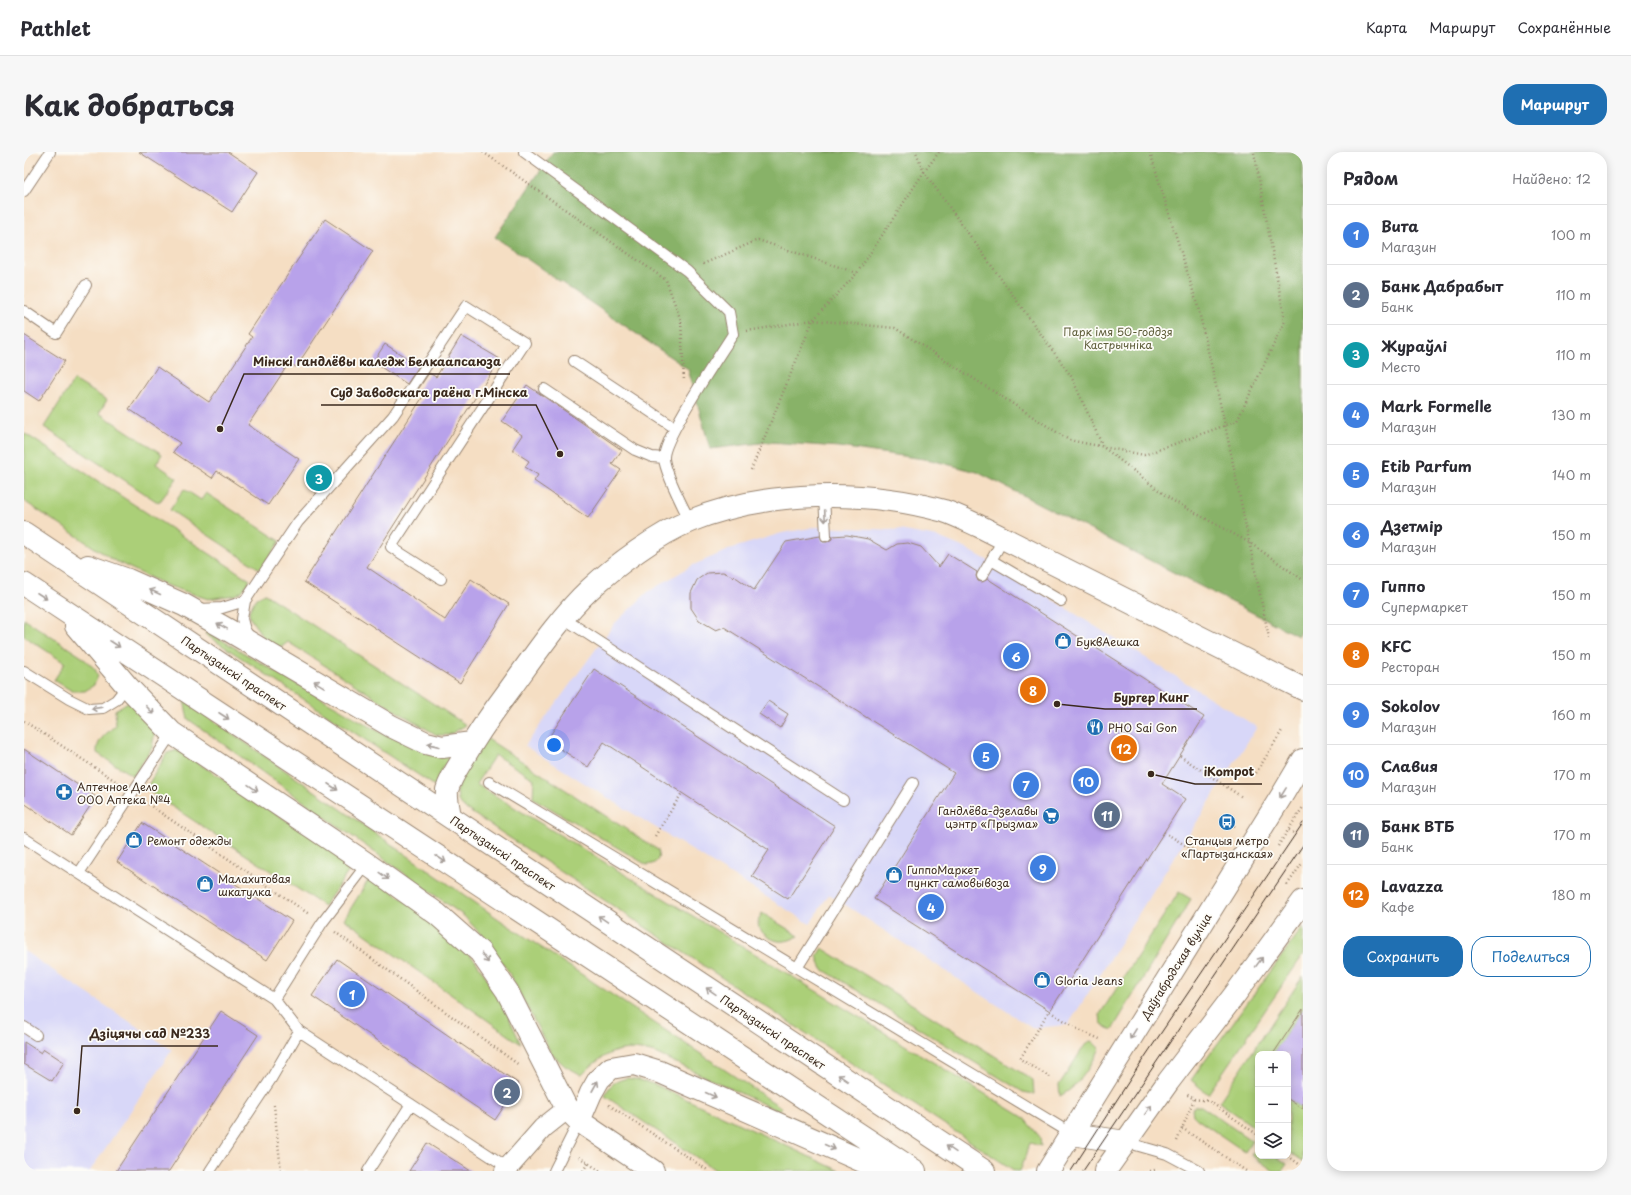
<!DOCTYPE html>
<html lang="ru">
<head>
<meta charset="utf-8">
<style>
  :root { --surface:#fff; --page:#f7f7f7; --text:#2b2b33; --muted:#7c7c81; --line:#e1e1e2; --accent:#1f6fb2 }
  body { margin:0; font-family:"Playpen Sans",sans-serif; background:var(--page); color:var(--text) }
  .controls { position:absolute; right:12px; bottom:12px; display:grid; overflow:hidden; border-radius:8px; box-shadow:0 2px 10px #0003 }
  .controls button { width:36px; height:36px; display:grid; place-items:center; padding:0; border:0; border-bottom:1px solid var(--line); background:var(--surface); color:var(--text); font:20px sans-serif }
  .you { position:absolute; left:530px; top:593px; width:14px; height:14px; margin:-10px; border:3px solid #fff; border-radius:50%; background:#1a73e8; box-shadow:0 0 0 6px #1a73e833 }
  .badge { display:grid; place-items:center; width:26px; height:26px; border-radius:50%; background:var(--accent); color:#fff; font-size:13px; font-weight:700 }
  .pin { position:absolute; translate:-50% -50%; border:2px solid #fff; box-shadow:0 1px 4px #0006 }
  .list { margin:0; padding:0; list-style:none }
  h2 { display:flex; justify-content:space-between; align-items:center; height:52px; margin:0; padding:0 16px; font-size:17px }
  h2 small { font-size:13px; font-weight:400; color:var(--muted) }
  .list li { display:grid; grid-template-columns:26px 1fr auto; gap:12px; align-items:center; box-sizing:border-box; height:60px; padding:0 16px; border-top:1px solid var(--line) }
  .list b { display:block; font-size:15px; white-space:nowrap }
  .list p { margin:0; font-size:13px; white-space:nowrap; color:var(--muted) }
  .list em { font-size:13px; font-style:normal; color:var(--muted) }
  .actions { display:flex; gap:8px; padding:12px 16px }
  .actions a { flex:1; padding:9px 0; border:1px solid var(--accent); border-radius:16px; text-align:center; font-size:14px; color:var(--accent) }
  .actions .main { background:var(--accent); color:#fff }
  .icon { flex:none; width:22px; height:22px; fill:none; stroke:currentColor; stroke-width:2; stroke-linecap:round; stroke-linejoin:round }
  .map { position:relative; flex:none; width:1279px; height:1019px; overflow:hidden; border-radius:16px }
  header { display:flex; align-items:center; gap:24px; box-sizing:border-box; height:56px; padding:0 20px; background:var(--surface); border-bottom:1px solid var(--line) }
  header strong { font-size:19px }
  nav { display:flex; gap:22px; margin-inline-start:auto; font-size:14px }
  .intro { display:flex; align-items:center; justify-content:space-between; box-sizing:border-box; height:96px; padding:0 24px }
  h1 { margin:0; font-size:28px }
  .button { padding:10px 18px; border-radius:16px; background:var(--accent); color:#fff; font-size:14px; font-weight:700 }
  main { display:flex; gap:24px; padding:0 24px }
  aside { flex:1; background:var(--surface); border-radius:16px; box-shadow:0 2px 10px #0003 }
  .map>svg:first-child { display:block }
</style>
</head>
<body>
<header>
<strong>Pathlet</strong>
<nav><a>Карта</a><a>Маршрут</a><a>Сохранённые</a></nav>
</header>
<div class="intro"><h1>Как добраться</h1><a class="button">Маршрут</a></div>
<main>
<div class="map">
<svg width="1279" height="1019" viewBox="0 0 1279 1019">
  <rect width="100%" height="100%" fill="#fdfcf7"/>
  <filter id="ink" filterUnits="userSpaceOnUse"><feTurbulence type="fractalNoise" baseFrequency=".025" numOctaves="2"/><feDisplacementMap in="SourceGraphic" scale="8" xChannelSelector="R" yChannelSelector="G"/><feConvolveMatrix kernelMatrix="1 2 1 2 8 2 1 2 1" color-interpolation-filters="sRGB"/></filter>
  <filter id="wash" filterUnits="userSpaceOnUse"><feTurbulence type="fractalNoise" baseFrequency=".012" numOctaves="4" result="noise"/><feDisplacementMap in="SourceGraphic" scale="16" xChannelSelector="R" yChannelSelector="G"/><feGaussianBlur stdDeviation="0.9" result="paint"/><feColorMatrix in="noise" values="0 0 0 0 0 0 0 0 0 0 0 0 0 0 0 0 0 1.4 0 .05"/><feComposite in="paint" operator="in"/></filter>
  <g filter="url(#wash)">
    <rect width="100%" height="100%" fill="#f5dec3"/>
    <path fill="#d8d7f8" d="M792,375l83,3 39,7 29,12 36,20 254,158 -189,298 -36,3 -203,-134 -19,30 -285,-178 90,-123 33,-31 43,-26 42,-18 49,-15z
      M0,799l148,99 -82,121h-66z"/>
    <path fill="#abcf78" stroke="#737c4b" d="M50,228l33,20 -8,13 63,41 -6,10 21,14 -18,25 -115,-76z
      M0,281l226,147 -8,11 -7,4 -27,4 -42,-14 -53,-25 -89,-59z
      M160,337l17,11 5,-7 74,48 -19,29 -91,-60z
      M241,442l201,131 -17,10h-12l-41,-24 -108,-69 -8,6 -13,-5 -17,-25 -1,-7 7,-13z
      M0,467l58,38 13,12 3,7 -4,9 -9,6h-13l-18,-11 11,-17 -41,-27z
      M184,480l175,102 70,22c-12,11 -14,16 -15,32l-233,-154z
      M107,548l24,31 -3,17 -19,28 -36,-23c-1,-13 10,-20 19,-28l-1,-15z
      M160,548l319,222 279,186 -4,3 -123,-58c-32,-9 -50,-2 -73,22l-17,-9 -14,-13 -44,-84 -22,-30 -21,-23 -276,-197z
      M462,586l172,112c2,9 -1,14 -11,15l-114,-67 1,-19 -39,-24 -19,29 547,333 17,20 1,9 -11,-3 -10,28h-5l-549,-362 -8,-8 -2,-22z
      M154,598l176,114 -30,42 -174,-114 -2,-7 19,-32z
      M347,724l62,45 42,39 25,38 21,46 -177,-125z
      M1155,740l12,7 -79,131 -11,-6 -1,-10z
      M738,761l37,23c-5,2 -10,5 -15,5 -9,2 -27,-8 -26,-19 1,-3 3,-7 4,-9z
      M1279,775v28l-95,139 -17,-14z
      M798,796l211,132 1,14 -11,-2 -201,-123 -5,-13z
      M1279,824v33l-30,45h-15v76l-39,-28z
      M1066,889l3,1 7,7c-11,18 -20,37 -40,47l-1,-11 26,-40z
      M603,926l13,2 16,5 184,86h-123l-112,-75c4,-12 11,-15 22,-18z
      M1264,947l15,10v53l-15,-11z
      M1172,954h5l51,35 -7,11 -48,-33 -4,-4 -1,-6z
      M1234,995v9h18l11,8 -5,7h-8l-23,-16z"/>
    <path fill="#88b268" stroke="#626e43" d="M529,0h750v473l-5,11 -321,-164 -46,-12 -92,-13 -70,-5 -59,7 -22,-80 -193,-132z"/>
    <g id="blocks">
      <path fill="#b8a2ea" d="M115,0h89l30,20 -26,40z
        M301,67l48,32 -77,116 -7,-4 -41,62 51,34 -31,46 -51,-34 -5,7 -39,-26 7,-9 -51,-34 28,-42 52,35 43,-65 -4,-3z
        M0,183l41,26 -26,40 -15,-10z
        M437,184l39,23 -133,208 78,53 26,-41 38,25 -49,79 -156,-101 120,-187 -7,-4 12,-18 7,4z
        M361,192l34,22 -12,18 -34,-22z
        M503,233l95,65 -10,14 9,6 -33,48 -54,-37 4,-6 -13,-8 4,-6 -17,-11 10,-15 -20,-14z
        M823,383l21,4 19,11 10,-6 11,-1 13,4 18,20 9,-13 29,18 -1,4 2,5 4,1 6,-3 216,138 -42,67 23,15 -135,212 -176,-112 80,-126 -230,-146 -8,3 -17,-10 -8,-12v-15l6,-13 10,-7 16,-1 14,6 17,12 32,-48 34,-6 3,6h4l5,-3v-3z
        M570,517l241,157 -47,73 -36,-23 17,-26 -165,-108 -16,25 -41,-27z
        M744,549l20,13 -8,14 -21,-14z
        M0,597l72,48 -25,38 -47,-32z
        M118,671l150,98 -25,39 -150,-98z
        M313,807l182,125 -24,36 -183,-124z
        M1279,857v100l-15,-10v-45h-15z
        M197,859l37,24 -89,136h-53z
        M0,890l17,11 3,-4 20,13 -12,19 -28,-17z
        M403,991l44,28h-62z"/>
    </g>
  </g>
  <g filter="url(#ink)">
    <use href="#blocks" fill-opacity="0" stroke="#988470" stroke-width="1"/>
    <g fill="none" stroke-linecap="round" stroke-linejoin="round">
      <g stroke="#988470" stroke-width="12">
        <path id="service" d="M500,0l163,119 42,41 4,22c-13,21 -71,105 -69,125 2,16 18,46 26,62
          M0,39l26,-39
          M0,159l32,22 30,-48
          M550,209l101,67
          M520,237l91,61 17,7 12,1
          M800,343l2,41
          M967,408l70,41
          M958,424l22,-38
          M176,457l22,-1 23,-7
          M539,466l280,182
          M226,486l-5,-8 -3,-11 3,-18 53,-79 95,-106 73,-110 59,37 -134,204 50,32
          M0,519l45,28 20,10 14,-1 13,-8 11,-14
          M465,630l583,352
          M0,686l250,161 25,32 208,136
          M55,721l93,-140
          M773,816l116,-185
          M250,847l48,-76 45,-59
          M0,875l12,8
          M1101,990l42,12 32,17
          M186,1019l61,-92 28,-48
          M344,1019l43,-67
          M530,1019l25,-50"/>
      </g>
      <g stroke="#988470" stroke-width="22">
        <path id="minor" d="M481,1019l38,-43 24,-19"/>
      </g>
      <g stroke="#988470" stroke-width="24">
        <path id="primary" d="M0,381l426,284 534,354
          M64,414l40,14 56,25 46,26 161,95 35,17 16,4 30,-4
          M0,432l891,587
          M52,474l51,60 45,47 195,131 70,50 43,38 27,39 60,118 12,12 74,50
          M426,665c-1,-8 -4,-19 -3,-27 3,-10 9,-20 14,-28 15,-26 31,-49 49,-73 24,-33 50,-72 80,-100 26,-24 68,-55 100,-68 76,-31 176,-32 254,-10 12,4 24,10 35,15l324,163
          M555,969l12,-28 8,-14 12,-11 23,-4 26,8 225,99
          M1048,982l53,8
          M1024,1019l236,-379 19,-32
          M1081,1019l63,-89 68,-89 67,-92"/>
      </g>
      <path stroke="#988470" stroke-width="2.5" stroke-dasharray="1 3" stroke-linecap="butt" d="M459,0l183,128 15,41 3,60
        M915,0l-15,20 147,204 32,71 67,52 80,44 53,37
        M1126,0l48,155 27,118 44,213
        M679,112l55,-24 99,33
        M723,179l66,-11 44,-47 67,-101 -8,-20
        M727,318l62,-150 82,8 174,112 75,15 93,-34 48,-100 -31,-169
        M0,569l96,63
        M1156,604l62,41
        M1232,621l27,-44
        M121,650l164,112
        M1203,670l9,5
        M1265,678l6,4
        M1140,680l40,25
        M631,684l27,-43
        M1254,694l25,-39
        M1263,733l16,-23
        M311,780l184,133
        M1026,925l-30,-18 29,-48 30,19 23,10
        M1170,947l15,2 49,34
        M250,953l7,66
        M585,953l100,66
        M1158,976l64,43
        M1153,989l17,-42 -8,-5
        M1264,1004l15,11
        M555,1005l21,14
        M559,1019l5,-8
        M1126,1019l5,-1"/>
      <use href="#service" stroke="#fff" stroke-width="10"/>
      <use href="#minor" stroke="#fff" stroke-width="20"/>
      <use href="#primary" stroke="#fff" stroke-width="22"/>
      <path stroke="#3b2a1e" stroke-width="1" d="M1047,1019l69,-107 163,-241
        M1059,1019l220,-326"/>
    </g>
    <defs><path id="oneway-shaft" d="M-6 0H5M1.5-3L5.5 0L1.5 3" fill="none" stroke-width="1.6" stroke-linecap="round" stroke-linejoin="round"/></defs>
    <g stroke="#a79f9a">
      <use href="#oneway-shaft" transform="translate(801 364) rotate(87)"/>
      <use href="#oneway-shaft" transform="translate(131 440) rotate(-156)"/>
      <use href="#oneway-shaft" transform="translate(18 444) rotate(33)"/>
      <use href="#oneway-shaft" transform="translate(198 474) rotate(-151)"/>
      <use href="#oneway-shaft" transform="translate(91 492) rotate(33)"/>
      <use href="#oneway-shaft" transform="translate(295 532) rotate(-149)"/>
      <use href="#oneway-shaft" transform="translate(73 556) rotate(172)"/>
      <use href="#oneway-shaft" transform="translate(126 558) rotate(46)"/>
      <use href="#oneway-shaft" transform="translate(200 564) rotate(33)"/>
      <use href="#oneway-shaft" transform="translate(409 593) rotate(-167)"/>
      <use href="#oneway-shaft" transform="translate(309 635) rotate(33)"/>
      <use href="#oneway-shaft" transform="translate(229 636) rotate(34)"/>
      <use href="#oneway-shaft" transform="translate(1259 641) rotate(122)"/>
      <use href="#oneway-shaft" transform="translate(417 707) rotate(33)"/>
      <use href="#oneway-shaft" transform="translate(360 724) rotate(36)"/>
      <use href="#oneway-shaft" transform="translate(579 767) rotate(-146)"/>
      <use href="#oneway-shaft" transform="translate(461 806) rotate(55)"/>
      <use href="#oneway-shaft" transform="translate(1235 810) rotate(-54)"/>
      <use href="#oneway-shaft" transform="translate(687 839) rotate(-146)"/>
      <use href="#oneway-shaft" transform="translate(1109 882) rotate(122)"/>
      <use href="#oneway-shaft" transform="translate(819 926) rotate(-146)"/>
      <use href="#oneway-shaft" transform="translate(571 934) rotate(-61)"/>
      <use href="#oneway-shaft" transform="translate(687 943) rotate(24)"/>
      <use href="#oneway-shaft" transform="translate(1124 958) rotate(-55)"/>
      <use href="#oneway-shaft" transform="translate(806 995) rotate(24)"/>
      <use href="#oneway-shaft" transform="translate(927 997) rotate(-146)"/>
    </g>
  </g>
  <defs>
    <g id="shop-disc" transform="scale(0.9)"><circle r="9.5" fill="#1f6fb2" stroke="#fdfcf7"/><path d="M-5-2.5h2.3a2.7 3.5 0 0 1 5.4 0H5L5.5 6h-11ZM-1.5-2.5h3a1.5 2.3 0 0 0-3 0Z" fill="#fff"/></g>
    <g id="restaurant-disc" transform="scale(0.9)"><circle r="9.5" fill="#1f6fb2" stroke="#fdfcf7"/><path d="M-5-6h1v4h1v-4h1v4h1v-4h1v5L-1.5 .5V6h-2V.5L-5-1ZM5-6V6H3V1.5H1.5Q1.5-4 5-6Z" fill="#fff"/></g>
    <g id="pharmacy-disc" transform="scale(0.9)"><circle r="9.5" fill="#1f6fb2" stroke="#fdfcf7"/><path d="M-2-6h4v4h4v4h-4v4h-4v-4h-4v-4h4Z" fill="#fff"/></g>
    <g id="supermarket-disc" transform="scale(0.9)"><circle r="9.5" fill="#1f6fb2" stroke="#fdfcf7"/><path d="M-6-5.5h2.5l.6 2H6L4.5 2H-2.5L-4.4-4H-6ZM-1.5 3.2a1.3 1.3 0 1 0 .1 0ZM3 3.2a1.3 1.3 0 1 0 .1 0Z" fill="#fff"/></g>
    <g id="bus-disc" transform="scale(0.9)"><circle r="9.5" fill="#1f6fb2" stroke="#fdfcf7"/><path d="M-5-6H5V4H4V6H2V4H-2V6H-4V4H-5ZM-3.5-4V0h7V-4ZM-3.5 1.2v1.5H-2V1.2ZM2 1.2v1.5H3.5V1.2Z" fill="#fff"/></g>
  </defs>
  <g fill-rule="evenodd">
    <use href="#shop-disc" x="1039" y="489"/>
    <use href="#restaurant-disc" x="1071" y="575"/>
    <use href="#pharmacy-disc" x="40" y="640"/>
    <use href="#supermarket-disc" x="1027" y="664"/>
    <use href="#bus-disc" x="1203" y="670"/>
    <use href="#shop-disc" x="110" y="688"/>
    <use href="#shop-disc" x="870" y="723"/>
    <use href="#shop-disc" x="181" y="732"/>
    <use href="#shop-disc" x="1018" y="828"/>
  </g>
  <g text-anchor="middle" dominant-baseline="central" stroke-width="3.5" stroke-linejoin="round" paint-order="stroke">
    <g font-size="11" fill="#5d5c39" stroke="#fdfcf7">
      <text x="1094" y="179">Парк імя 50-годдзя<tspan x="1094" dy="13">Кастрычніка</tspan></text>
    </g>
    <g font-size="11" fill="#3b2a1e" stroke="#fdfcf7" text-anchor="start">
      <text x="1052" y="489">БуквАешка</text>
      <text x="1084" y="575">PHO Sai Gon</text>
      <text x="53" y="634">Аптечное Дело<tspan x="53" dy="13">ООО Аптека №4</tspan></text>
      <text x="1014" y="658" text-anchor="end">Гандлёва-дзелавы<tspan x="1014" dy="13">цэнтр «Прызма»</tspan></text>
      <text x="123" y="688">Ремонт одежды</text>
      <text x="1203" y="688" text-anchor="middle">Станцыя метро<tspan x="1203" dy="13">«Партызанская»</tspan></text>
      <text x="883" y="717">ГиппоМаркет<tspan x="883" dy="13">пункт самовывоза</tspan></text>
      <text x="194" y="726">Малахитовая<tspan x="194" dy="13">шкатулка</tspan></text>
      <text x="1031" y="828">Gloria Jeans</text>
    </g>
    <g font-size="11" fill="#3b2a1e" stroke="#fdfcf7">
      <text transform="translate(210 521) rotate(34)">Партызанскі праспект</text>
      <text transform="translate(479 701) rotate(34)">Партызанскі праспект</text>
      <text transform="translate(1152 814) rotate(-58)">Даўгабродская вуліца</text>
      <text transform="translate(749 880) rotate(34)">Партызанскі праспект</text>
    </g>
  </g>
  <path fill="none" stroke="#3b2a1e" stroke-width="1.5" d="M196 277L220 222H486M536 302L512 253H297M1033 552L1081 557H1173M1127 622L1171 632H1238M53 959L58 894H194"/>
  <g fill="#3b2a1e" stroke="#fdfcf7" stroke-width="1.5">
    <circle cx="196" cy="277" r="4"/>
    <circle cx="536" cy="302" r="4"/>
    <circle cx="1033" cy="552" r="4"/>
    <circle cx="1127" cy="622" r="4"/>
    <circle cx="53" cy="959" r="4"/>
  </g>
  <g font-size="12" text-anchor="middle" font-weight="bold" fill="#3b2a1e" stroke="#fdfcf7" stroke-width="3.5" stroke-linejoin="round" paint-order="stroke">
    <text x="353" y="214">Мінскі гандлёвы каледж Белкаапсаюза</text>
    <text x="405" y="245">Суд Заводскага раёна г.Мінска</text>
    <text x="1127" y="550">Бургер Кинг</text>
    <text x="1205" y="624">iKompot</text>
    <text x="126" y="886">Дзіцячы сад №233</text>
  </g>
</svg>
<div class="controls">
<button>+</button>
<button>−</button>
<button><svg class="icon" aria-label="layers" viewBox="0 0 24 24"><path d="M12 4l9 5-9 5-9-5zM3 14l9 5 9-5"/></svg></button>
</div>
<div class="you"></div>
<div class="pin badge" style="left:328px;top:842px;background:#3f7fe0">1</div>
<div class="pin badge" style="left:483px;top:940px;background:#5c6f8a">2</div>
<div class="pin badge" style="left:295px;top:326px;background:#0f9aa8">3</div>
<div class="pin badge" style="left:907px;top:755px;background:#3f7fe0">4</div>
<div class="pin badge" style="left:962px;top:604px;background:#3f7fe0">5</div>
<div class="pin badge" style="left:992px;top:504px;background:#3f7fe0">6</div>
<div class="pin badge" style="left:1002px;top:633px;background:#3f7fe0">7</div>
<div class="pin badge" style="left:1009px;top:538px;background:#e8710a">8</div>
<div class="pin badge" style="left:1019px;top:716px;background:#3f7fe0">9</div>
<div class="pin badge" style="left:1062px;top:629px;background:#3f7fe0">10</div>
<div class="pin badge" style="left:1083px;top:663px;background:#5c6f8a">11</div>
<div class="pin badge" style="left:1100px;top:596px;background:#e8710a">12</div>
</div>
<aside>
<h2>Рядом<small>Найдено: 12</small></h2>
<ul class="list">
<li><span class="badge" style="background:#3f7fe0">1</span><div><b>Вита</b><p>Магазин</p></div><em>100 m</em></li>
<li><span class="badge" style="background:#5c6f8a">2</span><div><b>Банк Дабрабыт</b><p>Банк</p></div><em>110 m</em></li>
<li><span class="badge" style="background:#0f9aa8">3</span><div><b>Жураўлі</b><p>Место</p></div><em>110 m</em></li>
<li><span class="badge" style="background:#3f7fe0">4</span><div><b>Mark Formelle</b><p>Магазин</p></div><em>130 m</em></li>
<li><span class="badge" style="background:#3f7fe0">5</span><div><b>Etib Parfum</b><p>Магазин</p></div><em>140 m</em></li>
<li><span class="badge" style="background:#3f7fe0">6</span><div><b>Дзетмір</b><p>Магазин</p></div><em>150 m</em></li>
<li><span class="badge" style="background:#3f7fe0">7</span><div><b>Гиппо</b><p>Супермаркет</p></div><em>150 m</em></li>
<li><span class="badge" style="background:#e8710a">8</span><div><b>KFC</b><p>Ресторан</p></div><em>150 m</em></li>
<li><span class="badge" style="background:#3f7fe0">9</span><div><b>Sokolov</b><p>Магазин</p></div><em>160 m</em></li>
<li><span class="badge" style="background:#3f7fe0">10</span><div><b>Славия</b><p>Магазин</p></div><em>170 m</em></li>
<li><span class="badge" style="background:#5c6f8a">11</span><div><b>Банк ВТБ</b><p>Банк</p></div><em>170 m</em></li>
<li><span class="badge" style="background:#e8710a">12</span><div><b>Lavazza</b><p>Кафе</p></div><em>180 m</em></li>
</ul>
<div class="actions"><a class="main">Сохранить</a><a>Поделиться</a></div>
</aside>
</main>
</body>
</html>
